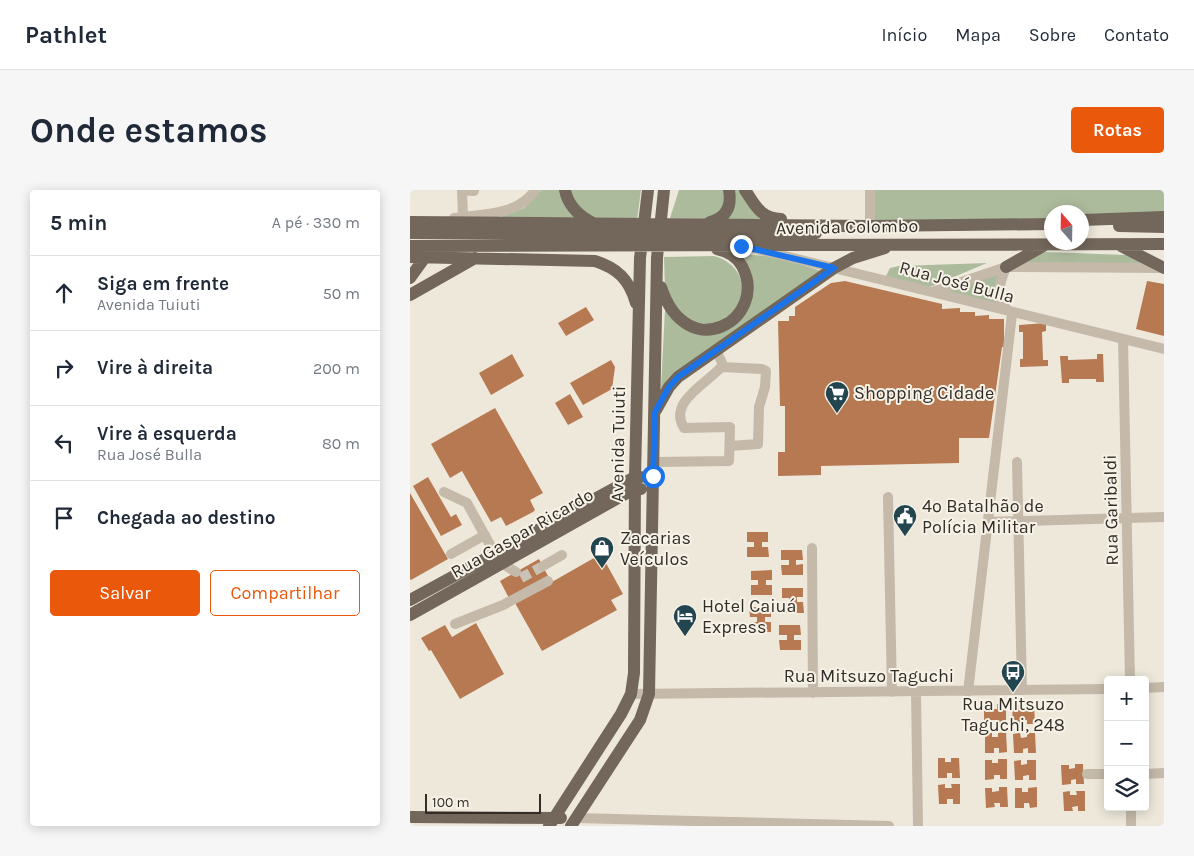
<!DOCTYPE html>
<html lang="pt">
<head>
<meta charset="utf-8">
<style>
  :root { --surface:#fff; --page:#f6f6f7; --text:#1f2937; --muted:#747a83; --line:#e0e1e3; --accent:#ea580c }
  body { margin:0; font-family:Karla,sans-serif; background:var(--page); color:var(--text) }
  .controls { position:absolute; right:15px; bottom:15px; display:grid; overflow:hidden; border-radius:5px; box-shadow:0 2px 12px #0003 }
  .controls button { width:45px; height:45px; display:grid; place-items:center; padding:0; border:0; border-bottom:1px solid var(--line); background:var(--surface); color:var(--text); font:25px sans-serif }
  .compass { position:absolute; left:634px; top:15px; width:45px; height:45px; border-radius:50%; background:var(--surface); box-shadow:0 2px 12px #0003; rotate:340deg }
  .scale { position:absolute; left:15px; bottom:12px; width:116px; box-sizing:border-box; padding-left:5px; border:2px solid #332d28; border-top:0; font-size:14px; line-height:18px; white-space:nowrap; color:#332d28; -webkit-text-stroke:4px #f7f2e7; paint-order:stroke }
  .stop { position:absolute; width:15px; height:15px; margin:-11px; border:4px solid #1a73e8; border-radius:50%; background:#fff }
  .stop.end { background:#1a73e8; border-color:#fff; box-shadow:0 1px 5px #0008 }
  .list { margin:0; padding:0; list-style:none }
  h2 { display:flex; justify-content:space-between; align-items:center; height:65px; margin:0; padding:0 20px; font-size:21px }
  h2 small { font-size:16px; font-weight:400; color:var(--muted) }
  .list li { display:grid; grid-template-columns:32px 1fr auto; gap:15px; align-items:center; box-sizing:border-box; height:75px; padding:0 20px; border-top:1px solid var(--line) }
  .list b { display:block; font-size:19px; white-space:nowrap }
  .list p { margin:0; font-size:16px; white-space:nowrap; color:var(--muted) }
  .list em { font-size:16px; font-style:normal; color:var(--muted) }
  .actions { display:flex; gap:10px; padding:15px 20px }
  .actions a { flex:1; padding:11px 0; border:1px solid var(--accent); border-radius:5px; text-align:center; font-size:18px; color:var(--accent) }
  .actions .main { background:var(--accent); color:#fff }
  .icon { flex:none; width:28px; height:28px; fill:none; stroke:currentColor; stroke-width:2; stroke-linecap:round; stroke-linejoin:round }
  .map { position:relative; flex:none; width:754px; height:636px; overflow:hidden; border-radius:5px }
  header { display:flex; align-items:center; gap:30px; box-sizing:border-box; height:70px; padding:0 25px; background:var(--surface); border-bottom:1px solid var(--line) }
  header strong { font-size:24px }
  nav { display:flex; gap:28px; margin-inline-start:auto; font-size:18px }
  .intro { display:flex; align-items:center; justify-content:space-between; box-sizing:border-box; height:120px; padding:0 30px }
  h1 { margin:0; font-size:35px }
  .button { padding:12px 22px; border-radius:5px; background:var(--accent); color:#fff; font-size:18px; font-weight:700 }
  main { display:flex; gap:30px; padding:0 30px }
  aside { flex:1; background:var(--surface); border-radius:5px; box-shadow:0 2px 12px #0003 }
  .map>svg:first-child { display:block }
</style>
</head>
<body>
<header>
<strong>Pathlet</strong>
<nav><a>Início</a><a>Mapa</a><a>Sobre</a><a>Contato</a></nav>
</header>
<div class="intro"><h1>Onde estamos</h1><a class="button">Rotas</a></div>
<main>
<aside>
<h2>5 min<small>A pé · 330 m</small></h2>
<ul class="list">
<li><svg class="icon" aria-label="ahead" viewBox="0 0 24 24"><path d="M12 20V5M6 11l6-6 6 6"/></svg><div><b>Siga em frente</b><p>Avenida Tuiuti</p></div><em>50 m</em></li>
<li><svg class="icon" aria-label="right" viewBox="0 0 24 24"><path d="M7 20v-9h11M14 6l5 5-5 5"/></svg><div><b>Vire à direita</b></div><em>200 m</em></li>
<li><svg class="icon" aria-label="left" viewBox="0 0 24 24"><path d="M17 20v-9H6M10 6l-5 5 5 5"/></svg><div><b>Vire à esquerda</b><p>Rua José Bulla</p></div><em>80 m</em></li>
<li><svg class="icon" aria-label="arrive" viewBox="0 0 24 24"><path d="M6 21V4h12l-3 4 3 4H6"/></svg><div><b>Chegada ao destino</b></div></li>
</ul>
<div class="actions"><a class="main">Salvar</a><a>Compartilhar</a></div>
</aside>
<div class="map">
<svg width="754" height="636" viewBox="0 0 754 636">
  <rect width="100%" height="100%" fill="#eee8db"/>
  <path fill="#adbb9d" d="M131,0h19l18,30 -77,-3 23,-9z
    M159,0h72l-4,31 -46,-3 -8,-3z
    M269,0h48v15l-14,14 -43,-1z
    M325,0h7l10,21 9,9 -33,-1 8,-19z
    M461,0h293v27l-82,2v-7h-30l-1,8 -181,6z
    M636,62l80,3 23,9 -122,-1 1,-7z
    M331,64l37,3 46,15 -163,116 4,-79 17,17 55,-3c20,-21 22,-47 4,-69z
    M304,66c23,6 36,28 23,51 -3,7 -16,12 -22,17l-27,-2 -23,-31 -1,-34z
    M577,73l-57,24 -45,-9 5,-10 9,-2z
    M596,77l-5,12 4,29 -73,-16z"/>
  <path fill="#b67951" d="M435,91l97,23v5l18,-1v4h15v4l14,-1v4h15v28h-2l-13,91h-30v25l-138,3v9l-43,1v-24h7v-46h-5l-2,-85h11v-5h6v-9l36,-24z
    M737,91l17,3v52l-28,-7z
    M176,117l8,13 -28,16 -8,-13z
    M636,133v8l-4,1 1,28h5v6l-28,1v-8h3v-27h-4v-7z
    M102,164l12,22 -33,19 -12,-22z
    M687,164h6l1,28h-8v-3h-27v4h-7l-2,-27h8v4l29,-1z
    M201,170l4,7 -3,22 -29,16 -13,-22z
    M160,204l13,23 -15,8 -13,-22z
    M85,218l48,85 -13,7 5,10 -2,2 -27,14 -5,-9 -10,5 -29,-51 -12,7 -19,-34z
    M18,287l23,40 5,-3 6,11 -21,11 -28,-50z
    M0,303l38,66 -37,21 -1,-1z
    M337,342h21v10h-6v5h6l1,10h-22v-10h7v-5h-7z
    M371,360h21l1,10h-7v5l7,-1v11h-21l-1,-10h8v-5h-8z
    M191,364l22,40 -12,6 6,10 -75,41 -27,-48z
    M129,369l9,17 -39,22 -9,-17z
    M362,380v10h-6v5h6v10h-21v-10h7v-5h-7v-9z
    M372,398h21v9h-6v5h6l1,11h-22v-10h7v-5h-7z
    M339,417h22v10h-6v5h6v10h-21v-10h7v-5h-7z
    M66,433l28,51 -44,25 -29,-49 -2,1 -8,-13 24,-13 7,12z
    M369,435h21l1,10h-7v5h7v10h-21l-1,-10h8v-5h-8z
    M587,514h9v20l-7,1 -1,-5h-5v5h-9v-20h7v4h6z
    M616,514h8l1,20h-8v-4h-6l1,5h-9l-1,-20h7v4h7z
    M596,542l1,20 -8,1v-5h-5v5h-9v-20h7v4h6v-4z
    M610,543l1,5 6,-1v-4h8l1,20h-8v-5l-5,1v4h-9l-1,-19z
    M528,568h7v4h6v-4h8l1,20h-8v-5h-5v5h-9z
    M588,569h9v20h-7v-4h-6v4l-9,1v-20h7v3h6z
    M611,570v5l6,-1v-4h9v20h-7v-5l-6,1v4h-8l-1,-19z
    M665,574h8l1,20h-8v-5l-5,1v4l-9,1 -1,-20h8v4l6,-1z
    M535,594v4h7l-1,-4h9v20h-7v-5h-6v5h-8l-1,-19z
    M589,597h8l1,20h-8v-4h-6l1,4 -9,1 -1,-20h7v4l7,-1z
    M627,597v20l-7,1 -1,-5h-5v5h-9v-20h7v4h6v-4z
    M660,601v4h7l-1,-4h9v20h-7v-5l-6,1 1,4h-9l-1,-19z"/>
  <g fill="none" stroke-linecap="round" stroke-linejoin="round">
    <path stroke="#c9c3b7" stroke-width="10" stroke-dasharray="10 5" stroke-linecap="butt" d="M111,388l22,-12"/>
    <path stroke="#c5baa9" stroke-width="10" d="M53,27l-1,-27 12,1
      M44,28c27,-4 64,-2 81,-28
      M460,36v-36
      M342,58l412,101
      M596,77c-7,17 -12,33 5,46
      M522,102l74,-25 157,1
      M713,149l7,341
      M312,177l40,2 4,2 -1,16 -6,20 -1,37 -28,2
      M244,272l75,-1 1,-34 -46,1c-17,-27 26,-46 39,-63l-7,-15
      M607,272l5,228
      M34,302l23,11 28,51 8,10 13,8
      M478,307l4,195
      M577,332l177,-5
      M402,358l1,145
      M41,364l34,-19
      M133,376l19,-11
      M45,434l48,-19 45,-24
      M735,498l19,-1
      M506,502l2,134
      M558,502l44,-378
      M221,504l477,-5
      M677,584h21
      M735,584l19,-1
      M166,628l313,8
      M721,636v-19"/>
    <path stroke="#73675b" stroke-width="12" d="M155,0c3,16 14,26 28,33
      M335,0c11,16 15,28 36,29
      M672,30l82,-3
      M0,32l460,4 182,-2
      M300,32c17,-4 22,-16 19,-32
      M709,36l45,1
      M0,43l267,3 139,-3
      M0,56l754,-2
      M711,56l43,22
      M0,67l185,4c22,7 34,18 41,42
      M596,77l39,-22
      M0,88l18,-25
      M251,97c26,80 109,32 81,-21 -5,-9 -15,-15 -25,-17
      M0,105l65,-37
      M246,220l13,-23 9,-10 156,-109 19,-10 32,-10
      M0,410l225,-123h6
      M0,425l224,-126h7
      M0,627l151,1
      M139,636l72,-112 10,-20 3,-21 1,-196 5,-219 8,-68
      M161,636l69,-106 9,-26 8,-436 7,-68"/>
  </g>
  <g fill="none" stroke-linecap="round" stroke-linejoin="round">
    <path stroke="#1a73e8" stroke-width="6" d="M243,286l2,-64 14,-25 9,-10 156,-109 -93,-22"/>
  </g>
  <defs>
    <g id="supermarket-pin" transform="scale(1.25)"><path d="M0 17L-7.5 6A9.5 9.5 0 1 1 7.5 6Z" fill="#23454f" stroke="#f7f2e7"/><path d="M-6-5.5h2.5l.6 2H6L4.5 2H-2.5L-4.4-4H-6ZM-1.5 3.2a1.3 1.3 0 1 0 .1 0ZM3 3.2a1.3 1.3 0 1 0 .1 0Z" fill="#fff"/></g>
    <g id="civic-pin" transform="scale(1.25)"><path d="M0 17L-7.5 6A9.5 9.5 0 1 1 7.5 6Z" fill="#23454f" stroke="#f7f2e7"/><path d="M-.6-6.5H3V-4.5H.6V-3L4-1V1h2V6H-6V1h2V-1L-.6-3ZM-1.2 2.5V6h2.4V2.5Z" fill="#fff"/></g>
    <g id="shop-pin" transform="scale(1.25)"><path d="M0 17L-7.5 6A9.5 9.5 0 1 1 7.5 6Z" fill="#23454f" stroke="#f7f2e7"/><path d="M-5-2.5h2.3a2.7 3.5 0 0 1 5.4 0H5L5.5 6h-11ZM-1.5-2.5h3a1.5 2.3 0 0 0-3 0Z" fill="#fff"/></g>
    <g id="hotel-pin" transform="scale(1.25)"><path d="M0 17L-7.5 6A9.5 9.5 0 1 1 7.5 6Z" fill="#23454f" stroke="#f7f2e7"/><path d="M-6-4.5h1.5V1H6V5H4.5V3h-9V5H-6ZM-4 0a1.8 1.8 0 1 1 3.6 0ZM.5 0V-2.5h3Q6-2.5 6 0Z" fill="#fff"/></g>
    <g id="bus-pin" transform="scale(1.25)"><path d="M0 17L-7.5 6A9.5 9.5 0 1 1 7.5 6Z" fill="#23454f" stroke="#f7f2e7"/><path d="M-5-6H5V4H4V6H2V4H-2V6H-4V4H-5ZM-3.5-4V0h7V-4ZM-3.5 1.2v1.5H-2V1.2ZM2 1.2v1.5H3.5V1.2Z" fill="#fff"/></g>
  </defs>
  <g fill-rule="evenodd">
    <use href="#supermarket-pin" x="427" y="203"/>
    <use href="#civic-pin" x="495" y="326"/>
    <use href="#shop-pin" x="192" y="358"/>
    <use href="#hotel-pin" x="275" y="426"/>
    <use href="#bus-pin" x="603" y="482"/>
  </g>
  <g text-anchor="middle" dominant-baseline="central" stroke-width="4" stroke-linejoin="round" paint-order="stroke">
    <g font-size="18" fill="#332d28" stroke="#f7f2e7">
      <text transform="translate(437 37) rotate(-1)">Avenida Colombo</text>
      <text transform="translate(547 92) rotate(15)">Rua José Bulla</text>
      <text transform="translate(208 254) rotate(-89)">Avenida Tuiuti</text>
      <text transform="translate(701 320) rotate(-91)">Rua Garibaldi</text>
      <text transform="translate(112 343) rotate(-30)">Rua Gaspar Ricardo</text>
      <text x="459" y="486">Rua Mitsuzo Taguchi</text>
    </g>
    <g font-size="18" fill="#332d28" stroke="#f7f2e7" text-anchor="start">
      <text x="444" y="203">Shopping Cidade</text>
      <text x="512" y="316">4º Batalhão de<tspan x="512" dy="21">Polícia Militar</tspan></text>
      <text x="210" y="348">Zacarias<tspan x="210" dy="21">Veículos</tspan></text>
      <text x="292" y="416">Hotel Caiuá<tspan x="292" dy="21">Express</tspan></text>
      <text x="603" y="514" text-anchor="middle">Rua Mitsuzo<tspan x="603" dy="21">Taguchi, 248</tspan></text>
    </g>
  </g>
</svg>
<div class="controls">
<button>+</button>
<button>−</button>
<button><svg class="icon" aria-label="layers" viewBox="0 0 24 24"><path d="M12 4l9 5-9 5-9-5zM3 14l9 5 9-5"/></svg></button>
</div>
<svg class="compass" viewBox="-18 -18 36 36"><path d="M0-13l5 13h-10z" fill="#e53935"/><path d="M0 13l5-13h-10z" fill="#747a83"/></svg>
<div class="scale">100 m</div>
<div class="stop" style="left:243px;top:286px"></div>
<div class="stop end" style="left:331px;top:56px"></div>
</div>
</main>
</body>
</html>
